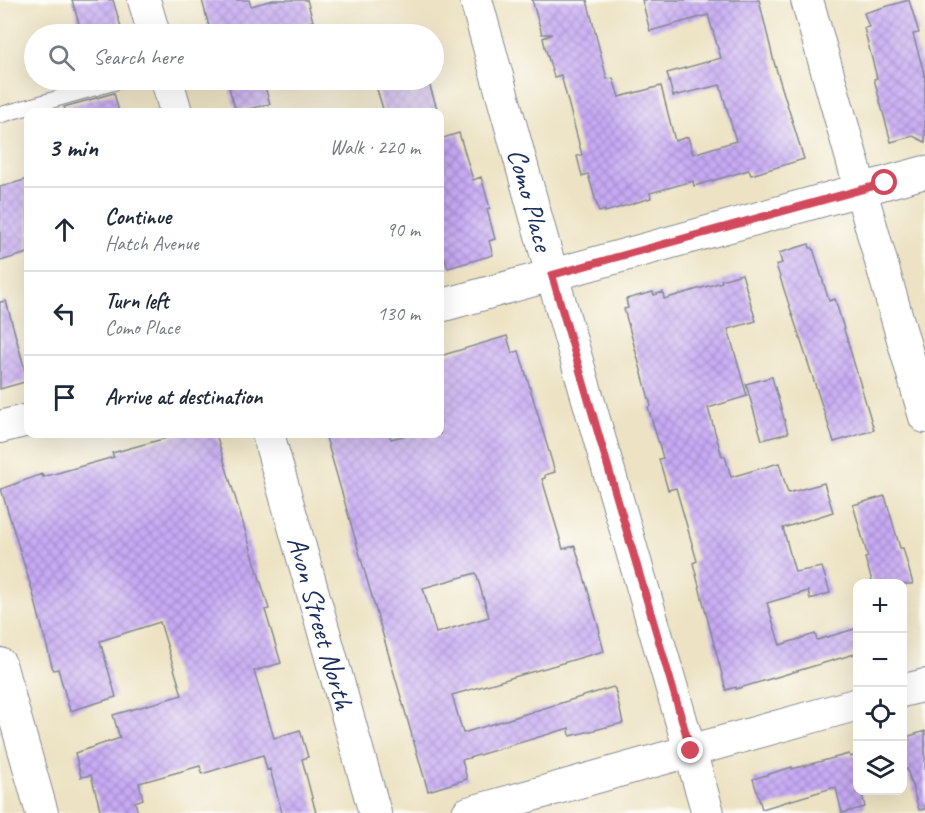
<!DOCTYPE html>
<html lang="en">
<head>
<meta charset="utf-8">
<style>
  :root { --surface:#fff; --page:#f6f6f7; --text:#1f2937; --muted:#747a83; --line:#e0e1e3 }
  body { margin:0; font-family:Caveat,sans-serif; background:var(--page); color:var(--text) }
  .controls { position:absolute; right:18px; bottom:18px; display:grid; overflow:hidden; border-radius:12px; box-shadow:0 6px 24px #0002 }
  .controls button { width:54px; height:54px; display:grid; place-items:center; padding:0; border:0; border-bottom:2px solid var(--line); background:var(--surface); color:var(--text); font:30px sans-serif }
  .stop { position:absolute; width:18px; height:18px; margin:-14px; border:4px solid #d1495b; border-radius:50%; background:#fff }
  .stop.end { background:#d1495b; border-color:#fff; box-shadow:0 2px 6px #0008 }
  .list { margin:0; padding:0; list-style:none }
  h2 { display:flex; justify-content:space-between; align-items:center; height:78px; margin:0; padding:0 24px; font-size:26px }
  h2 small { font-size:20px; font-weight:400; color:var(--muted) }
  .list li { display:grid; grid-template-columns:39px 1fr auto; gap:18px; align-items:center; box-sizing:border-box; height:84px; padding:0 24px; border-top:2px solid var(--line) }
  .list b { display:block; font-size:22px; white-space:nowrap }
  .list p { margin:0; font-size:20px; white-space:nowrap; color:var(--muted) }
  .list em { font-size:20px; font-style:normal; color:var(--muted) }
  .icon { flex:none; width:33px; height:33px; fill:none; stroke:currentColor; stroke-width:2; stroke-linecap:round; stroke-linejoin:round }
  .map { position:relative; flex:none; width:925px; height:813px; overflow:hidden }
  .search { position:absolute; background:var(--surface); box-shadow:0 6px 24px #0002; left:24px; top:24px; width:420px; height:66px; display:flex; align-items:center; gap:15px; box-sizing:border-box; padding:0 21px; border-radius:33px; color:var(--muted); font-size:22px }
  .panel { position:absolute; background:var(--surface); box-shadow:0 6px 24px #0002; left:24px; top:108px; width:420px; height:330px; border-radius:12px }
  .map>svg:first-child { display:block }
</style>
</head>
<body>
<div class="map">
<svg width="925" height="813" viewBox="0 0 925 813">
  <defs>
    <pattern id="building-cross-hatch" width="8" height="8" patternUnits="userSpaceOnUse" patternTransform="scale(1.5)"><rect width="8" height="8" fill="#c7aaf4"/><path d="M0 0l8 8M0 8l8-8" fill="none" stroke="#a18bc9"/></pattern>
  </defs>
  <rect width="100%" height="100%" fill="#fdfcf7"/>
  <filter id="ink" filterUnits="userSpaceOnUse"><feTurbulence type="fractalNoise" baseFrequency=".0167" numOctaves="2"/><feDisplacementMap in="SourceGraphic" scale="12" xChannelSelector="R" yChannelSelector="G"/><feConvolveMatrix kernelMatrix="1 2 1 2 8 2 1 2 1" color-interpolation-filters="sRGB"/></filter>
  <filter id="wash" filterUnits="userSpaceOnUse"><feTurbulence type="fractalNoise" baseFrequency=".008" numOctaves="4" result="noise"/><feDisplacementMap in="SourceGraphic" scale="24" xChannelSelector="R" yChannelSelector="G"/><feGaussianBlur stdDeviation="1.35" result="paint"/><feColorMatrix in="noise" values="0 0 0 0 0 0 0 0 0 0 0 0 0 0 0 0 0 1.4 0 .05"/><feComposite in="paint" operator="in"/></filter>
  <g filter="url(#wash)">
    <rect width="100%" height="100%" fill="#ede3c4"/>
    <g id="blocks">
      <path fill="url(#building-cross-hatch)" fill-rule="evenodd" d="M72,0h41l10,34h-41z
        M202,0h47l2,6 22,-6h34l6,21 -38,10 -1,-5 -30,8h-33z
        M532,0h55l20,79 6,-1 6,19 42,-11 14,55 13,-4 5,17 43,-13 -16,-56 -47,11 -6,-23 54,-15 -13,-43 -58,16 -8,-31h117l15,62 30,97 -53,16 -2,-5 -55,16 -1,-5 -43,12 1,5 -46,14v-2l-6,2 -11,-38 -6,2 -5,-20 5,-1 -21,-80 -7,2 -9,-30 -2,-9 9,-4h-10z
        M909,0l10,33 -6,1 12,42v66l-12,-6 -22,6 -17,-63 3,-1 -13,-50 5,-1 -5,-14z
        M57,80h31l-29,8z
        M227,80h36l7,24 -34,8z
        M399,80h29l10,32h-54l-8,-26z
        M114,93l5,19h-53l-2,-5z
        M459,133l14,47 8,-3 9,31 -3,1 8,30 -6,2 4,14 -45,13 -3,-9 -5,1v-121z
        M28,179v74l-28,8v-74z
        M809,244l1,4h3l16,53 6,-2 39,131 -40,12 -58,-177 6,-2 -3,-10z
        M742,274l14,47 -28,8 19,67 -39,12 14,48h3l6,21 48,-14 9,30 36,-10 9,29 -50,16 12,44 27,-5 8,26 -20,6 -2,-8 -41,12 13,42 35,-11 2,6 41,-12v25l-122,36v-2l-10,3 -33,-127 4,-2 -21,-73 -8,2 -9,-31 4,-1 -15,-51 3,-1 -27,-97 4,-1 -2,-9 27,-7 1,3 9,-3 1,7 58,-17 -1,-2z
        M6,301l22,80 -28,8v-87z
        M507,336l5,17 7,-2 36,121 -10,3v3l-3,1 21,70 12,-3 25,86 -1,1 5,18 -152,44 11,38 150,-46 2,2 8,34 -53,13 -1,-8 -107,32 5,19 -39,12 -103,-357h64l2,5 19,-5h30v-78zM476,573l13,44 -53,16 -13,-45z
        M772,377l16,56 -26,7 -16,-56z
        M181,434h35l53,175 -4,1 16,53 -27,8 20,67 26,-8 8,27 -6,2 14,54h-34l-12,-44 -3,1 -4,-15 -61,19 -2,-8 -61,17 4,16 -8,3 3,11h-37l-10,-38 -10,2 -6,-24 45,-15 -7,-23 69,-20 -22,-73 -60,19 16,56 -46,14 -12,-42 -5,1 -20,-77 -32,-104 41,-15 1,3 71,-20 -2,-4z
        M885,496l15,52h3l10,36h-40l-8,-26 3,-1 -15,-52z
        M925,731v78l-6,1 -12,-41 -4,1v-32z
        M849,754l1,3 8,-3v36h3l4,17 -23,6 -6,-25h-4l-70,21 -9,-30 39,-12v2z"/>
    </g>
  </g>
  <g filter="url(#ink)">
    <use href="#blocks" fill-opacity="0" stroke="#848991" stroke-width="1.5"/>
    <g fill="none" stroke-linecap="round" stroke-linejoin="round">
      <g stroke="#848991" stroke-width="17">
        <path id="lane" d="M0,115l122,-35"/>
      </g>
      <g stroke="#848991" stroke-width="34">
        <g id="street">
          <path d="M144,0l10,34"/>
          <path id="s1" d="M476,0l76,275 156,538"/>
          <path d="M807,0l118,417"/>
          <path d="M167,80l9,32"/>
          <path d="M440,306l485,-134"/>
          <path d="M0,427l28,-7"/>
          <path id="s2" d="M268,434l107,379"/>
          <path d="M0,664l42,149"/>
          <path d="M902,691l23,-6"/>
          <path d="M468,813l390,-109"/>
        </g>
      </g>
      <use href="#lane" stroke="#fff" stroke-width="15"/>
      <use href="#street" stroke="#fff" stroke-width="32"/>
    </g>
  </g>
  <g fill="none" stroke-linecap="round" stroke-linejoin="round" filter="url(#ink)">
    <path stroke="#d1495b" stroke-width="8" d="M691,751l-139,-476 333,-92"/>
  </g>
  <g text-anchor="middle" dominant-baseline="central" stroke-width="4.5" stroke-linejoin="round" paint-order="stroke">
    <g font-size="28" fill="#1b2f5e" stroke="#fdfcf7">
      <text stroke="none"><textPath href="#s1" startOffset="207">Como Place</textPath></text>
      <text stroke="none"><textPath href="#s2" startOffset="196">Avon Street North</textPath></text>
    </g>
  </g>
</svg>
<div class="controls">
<button>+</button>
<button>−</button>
<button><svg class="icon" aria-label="locate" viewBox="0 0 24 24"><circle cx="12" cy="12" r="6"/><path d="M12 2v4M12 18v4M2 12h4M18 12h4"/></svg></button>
<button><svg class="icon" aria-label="layers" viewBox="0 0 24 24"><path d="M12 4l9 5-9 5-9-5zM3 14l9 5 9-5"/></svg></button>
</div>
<div class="stop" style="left:885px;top:183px"></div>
<div class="stop end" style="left:691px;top:751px"></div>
<div class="search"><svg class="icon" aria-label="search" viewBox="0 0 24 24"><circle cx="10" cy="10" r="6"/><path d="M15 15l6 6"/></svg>Search here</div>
<section class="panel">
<h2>3 min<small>Walk · 220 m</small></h2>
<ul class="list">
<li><svg class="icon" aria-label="ahead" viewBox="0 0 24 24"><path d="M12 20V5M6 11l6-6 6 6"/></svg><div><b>Continue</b><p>Hatch Avenue</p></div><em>90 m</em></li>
<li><svg class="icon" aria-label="left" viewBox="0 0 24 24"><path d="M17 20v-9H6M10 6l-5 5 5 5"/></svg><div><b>Turn left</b><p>Como Place</p></div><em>130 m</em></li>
<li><svg class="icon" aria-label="arrive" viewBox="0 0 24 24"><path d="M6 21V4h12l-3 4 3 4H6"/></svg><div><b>Arrive at destination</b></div></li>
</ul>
</section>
</div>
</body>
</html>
